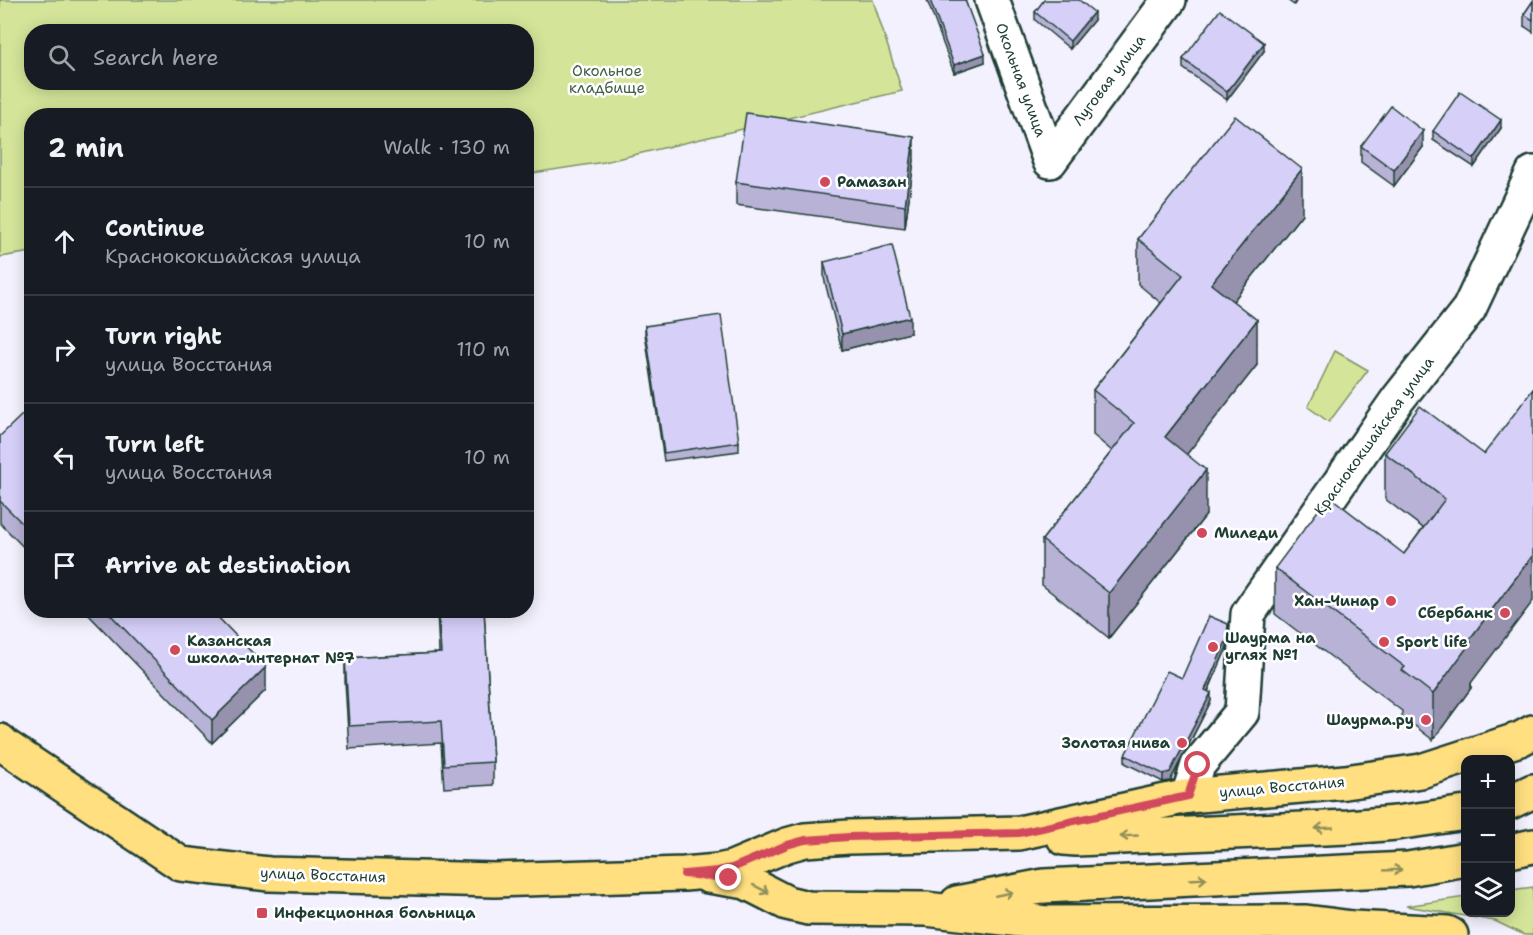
<!DOCTYPE html>
<html lang="en">
<head>
<meta charset="utf-8">
<style>
  :root { --surface:#171b24; --page:#20242c; --text:#f1f3f6; --muted:#9ea1a6; --line:#363941 }
  body { margin:0; font-family:"Shantell Sans",sans-serif; background:var(--page); color:var(--text) }
  .controls { position:absolute; right:18px; bottom:18px; display:grid; overflow:hidden; border-radius:12px; box-shadow:0 3px 15px #0003 }
  .controls button { width:54px; height:54px; display:grid; place-items:center; padding:0; border:0; border-bottom:2px solid var(--line); background:var(--surface); color:var(--text); font:30px sans-serif }
  .stop { position:absolute; width:18px; height:18px; margin:-14px; border:4px solid #d1495b; border-radius:50%; background:#fff }
  .stop.end { background:#d1495b; border-color:#fff; box-shadow:0 2px 6px #0008 }
  .list { margin:0; padding:0; list-style:none }
  h2 { display:flex; justify-content:space-between; align-items:center; height:78px; margin:0; padding:0 24px; font-size:26px }
  h2 small { font-size:20px; font-weight:400; color:var(--muted) }
  .list li { display:grid; grid-template-columns:39px 1fr auto; gap:18px; align-items:center; box-sizing:border-box; height:108px; padding:0 24px; border-top:2px solid var(--line) }
  .list b { display:block; font-size:22px; white-space:nowrap }
  .list p { margin:0; font-size:20px; white-space:nowrap; color:var(--muted) }
  .list em { font-size:20px; font-style:normal; color:var(--muted) }
  .icon { flex:none; width:33px; height:33px; fill:none; stroke:currentColor; stroke-width:2; stroke-linecap:round; stroke-linejoin:round }
  .map { position:relative; flex:none; width:1533px; height:935px; overflow:hidden }
  .search { position:absolute; background:var(--surface); box-shadow:0 3px 15px #0003; left:24px; top:24px; width:510px; height:66px; display:flex; align-items:center; gap:15px; box-sizing:border-box; padding:0 21px; border-radius:24px; color:var(--muted); font-size:22px }
  .panel { position:absolute; background:var(--surface); box-shadow:0 3px 15px #0003; left:24px; top:108px; width:510px; height:510px; border-radius:24px }
  .map>svg:first-child { display:block }
</style>
</head>
<body>
<div class="map">
<svg width="1533" height="935" viewBox="0 0 1533 935">
  <rect width="100%" height="100%" fill="#f3f1fd"/>
  <filter id="ink" filterUnits="userSpaceOnUse"><feTurbulence type="fractalNoise" baseFrequency=".0167" numOctaves="2"/><feDisplacementMap in="SourceGraphic" scale="12" xChannelSelector="R" yChannelSelector="G"/><feConvolveMatrix kernelMatrix="1 2 1 2 8 2 1 2 1" color-interpolation-filters="sRGB"/></filter>
  <g filter="url(#ink)">
    <path fill="#d4e599" stroke="#7a9166" stroke-width="1.5" fill-rule="evenodd" d="M0,0h873l29,91 -298,71 -77,12 -1,-58h-494l-1,136 -31,5zM32,32h494v50h-494z
      M1335,351l33,19 -39,52 -21,-15z
      M1533,887v48h-9l-29,-14 -89,-15 59,-9 1,15h44l1,-22z"/>
    <g fill="none" stroke-linecap="round" stroke-linejoin="round">
      <g stroke="#1f3d34" stroke-width="38">
        <path id="minor" d="M992,0l58,161
          M1050,161l119,-161
          M1188,796l10,-31 44,-53 6,-98 150,-215 71,-90 64,-136"/>
      </g>
      <g stroke="#1f3d34" stroke-width="38">
        <path id="primary" d="M0,741l5,5 176,118 88,10 226,6 189,-6 34,-3 14,-3 55,-23 18,-5 44,-3 170,-4 169,-37 157,-14 76,-11 99,-32 13,-7
          M1510,802l23,-11
          M1064,838l12,1 272,-12 48,-4 70,-10
          M1510,851l23,-5
          M708,876l38,6 41,21 21,5 118,1 120,14 260,-1 47,6 94,5 4,2
          M957,903l87,-17 364,-17 58,-10"/>
      </g>
      <use href="#minor" stroke="#fff" stroke-width="33"/>
      <use href="#primary" stroke="#ffdf80" stroke-width="33"/>
    </g>
    <path fill="#b8b3d6" stroke="#1f3d34" stroke-width="1.5" d="M927,0h38l20,62 -31,11z
      M1287,0h10l-3,5z
      M1533,1v31l-9,-6v-12z
      M1035,12l59,8 -24,29 -35,-29z
      M1264,51l-37,49 -44,-32v-9z
      M1501,128l-27,39 -41,-27v-9z
      M1361,146l62,1 -29,39 -33,-24z
      M914,160l-9,68 -169,-23v-23z
      M1302,214l-69,87 24,64 -71,89 20,61 -97,123 -67,-53v-45l70,-89 -19,-16v-45l68,-87 -23,-19v-45z
      M824,262l86,71 -68,17 -18,-72z
      M645,326l94,116v9l-75,10 -19,-127z
      M32,425v131l-32,-33v-87z
      M1385,453l99,1 -13,234 -38,52 -31,-24v-5l-127,-97v-46l129,-14 19,-26 -38,-29z
      M84,610h127l55,80 -54,53z
      M437,610h47l9,152v23l-49,3 -3,-45 -92,6 -4,-68v-23l94,-5z
      M1228,633l-1,14 -19,45 3,9 -41,80 -7,1 -38,-19v-8z"/>
    <path fill="#9692ae" stroke="#1f3d34" stroke-width="1.5" d="M1094,12v8l-24,29v-8z
      M1264,43v8l-37,49v-8z
      M985,54v8l-31,11v-8z
      M1501,120v8l-27,39v-8z
      M1423,131v16l-29,39v-16z
      M914,137v23l-9,68v-22z
      M1302,169v45l-91,115v-45z
      M910,317v16l-68,17v-16z
      M1257,320v45l-92,117v-45z
      M1206,470v45l-97,123v-45z
      M1533,555v46l-62,82v5l-38,52v-46l36,-54z
      M1228,624l-1,23 -22,51v-8z
      M266,667v23l-54,53v-23z
      M1211,693v8l-41,80 -7,1v-8z"/>
    <path fill="#d6d0f9" stroke="#1f3d34" stroke-width="1.5" d="M930,0h35l20,54 -31,11z
      M1044,0h35l15,12 -24,29 -35,-29z
      M1533,1v19l-9,-6z
      M1220,10l44,33 -37,49 -44,-33z
      M1460,92l41,28 -27,39 -41,-28z
      M1391,106l32,25 -29,39 -33,-24z
      M746,113l168,24 -9,69 -169,-24z
      M1235,116l67,53 -91,115 46,36 -92,117 41,33 -97,123 -67,-53 92,-117 -41,-33 90,-115 -45,-36z
      M892,245l18,72 -68,17 -18,-72z
      M721,315l18,127 -75,11 -19,-127z
      M1533,389v166l-64,85 2,2 -38,52 -31,-24 3,-3 -130,-99 54,-72 75,58 41,-55 -60,-46 35,-47 64,48z
      M22,415l10,10v108l-32,-32v-65z
      M106,610h105l55,57 -54,53z
      M438,610h46l9,152 -49,3 -3,-44 -92,5 -4,-68 96,-5z
      M1209,616l19,8 -1,15 -22,51 6,3 -41,79 -7,2 -38,-19 42,-84 15,7z"/>
    <defs><path id="oneway-shaft" d="M-6 0H5M1.5-3L5.5 0L1.5 3" fill="none" stroke-width="1.6" stroke-linecap="round" stroke-linejoin="round" transform="scale(1.5)"/></defs>
    <g stroke="#8f8e5a">
      <use href="#oneway-shaft" transform="translate(1324 828) rotate(177)"/>
      <use href="#oneway-shaft" transform="translate(1129 836) rotate(177)"/>
      <use href="#oneway-shaft" transform="translate(1393 870) rotate(-3)"/>
      <use href="#oneway-shaft" transform="translate(1198 879) rotate(-3)"/>
      <use href="#oneway-shaft" transform="translate(761 889) rotate(27)"/>
      <use href="#oneway-shaft" transform="translate(1004 894) rotate(-11)"/>
    </g>
  </g>
  <g fill="none" stroke-linecap="round" stroke-linejoin="round" filter="url(#ink)">
    <path stroke="#d1495b" stroke-width="8" d="M729,878l-45,-4 34,-3 14,-3 55,-23 18,-5 44,-3 170,-4 169,-37 10,-31"/>
  </g>
  <g fill="#d1495b" stroke="#fff" stroke-width="2">
    <circle cx="825" cy="182" r="6"/>
    <circle cx="1202" cy="533" r="6"/>
    <circle cx="1391" cy="601" r="6"/>
    <circle cx="1505" cy="613" r="6"/>
    <circle cx="1384" cy="642" r="6"/>
    <circle cx="1213" cy="647" r="6"/>
    <circle cx="175" cy="650" r="6"/>
    <circle cx="1426" cy="720" r="6"/>
    <circle cx="1182" cy="743" r="6"/>
    <rect x="256" y="907" width="12" height="12" rx="3"/>
  </g>
  <g text-anchor="middle" dominant-baseline="central" stroke-width="5" stroke-linejoin="round" paint-order="stroke">
    <g font-size="15" fill="#435f48" stroke="#fff">
      <text x="607" y="71">Окольное<tspan x="607" dy="17">кладбище</tspan></text>
    </g>
    <g font-size="15" fill="#1f3d34" stroke="#fff">
      <text transform="translate(1021 80) rotate(70)">Окольная улица</text>
      <text transform="translate(1109 80) rotate(-53)">Луговая улица</text>
      <text transform="translate(1374 436) rotate(-54)">Краснококшайская улица</text>
      <text transform="translate(1282 787) rotate(-5)">улица Восстания</text>
      <text transform="translate(323 875) rotate(2)">улица Восстания</text>
    </g>
    <g font-size="15" font-weight="bold" fill="#1f3d34" stroke="#fff" text-anchor="start">
      <text x="837" y="182">Рамазан</text>
      <text x="1214" y="533">Миледи</text>
      <text x="1379" y="601" text-anchor="end">Хан-Чинар</text>
      <text x="1493" y="613" text-anchor="end">Сбербанк</text>
      <text x="1225" y="638">Шаурма на<tspan x="1225" dy="17">углях №1</tspan></text>
      <text x="187" y="641">Казанская<tspan x="187" dy="17">школа-интернат №7</tspan></text>
      <text x="1396" y="642">Sport life</text>
      <text x="1414" y="720" text-anchor="end">Шаурма.ру</text>
      <text x="1170" y="743" text-anchor="end">Золотая нива</text>
      <text x="274" y="913">Инфекционная больница</text>
    </g>
  </g>
</svg>
<div class="controls">
<button>+</button>
<button>−</button>
<button><svg class="icon" aria-label="layers" viewBox="0 0 24 24"><path d="M12 4l9 5-9 5-9-5zM3 14l9 5 9-5"/></svg></button>
</div>
<div class="stop" style="left:1198px;top:765px"></div>
<div class="stop end" style="left:729px;top:878px"></div>
<div class="search"><svg class="icon" aria-label="search" viewBox="0 0 24 24"><circle cx="10" cy="10" r="6"/><path d="M15 15l6 6"/></svg>Search here</div>
<section class="panel">
<h2>2 min<small>Walk · 130 m</small></h2>
<ul class="list">
<li><svg class="icon" aria-label="ahead" viewBox="0 0 24 24"><path d="M12 20V5M6 11l6-6 6 6"/></svg><div><b>Continue</b><p>Краснококшайская улица</p></div><em>10 m</em></li>
<li><svg class="icon" aria-label="right" viewBox="0 0 24 24"><path d="M7 20v-9h11M14 6l5 5-5 5"/></svg><div><b>Turn right</b><p>улица Восстания</p></div><em>110 m</em></li>
<li><svg class="icon" aria-label="left" viewBox="0 0 24 24"><path d="M17 20v-9H6M10 6l-5 5 5 5"/></svg><div><b>Turn left</b><p>улица Восстания</p></div><em>10 m</em></li>
<li><svg class="icon" aria-label="arrive" viewBox="0 0 24 24"><path d="M6 21V4h12l-3 4 3 4H6"/></svg><div><b>Arrive at destination</b></div></li>
</ul>
</section>
</div>
</body>
</html>
